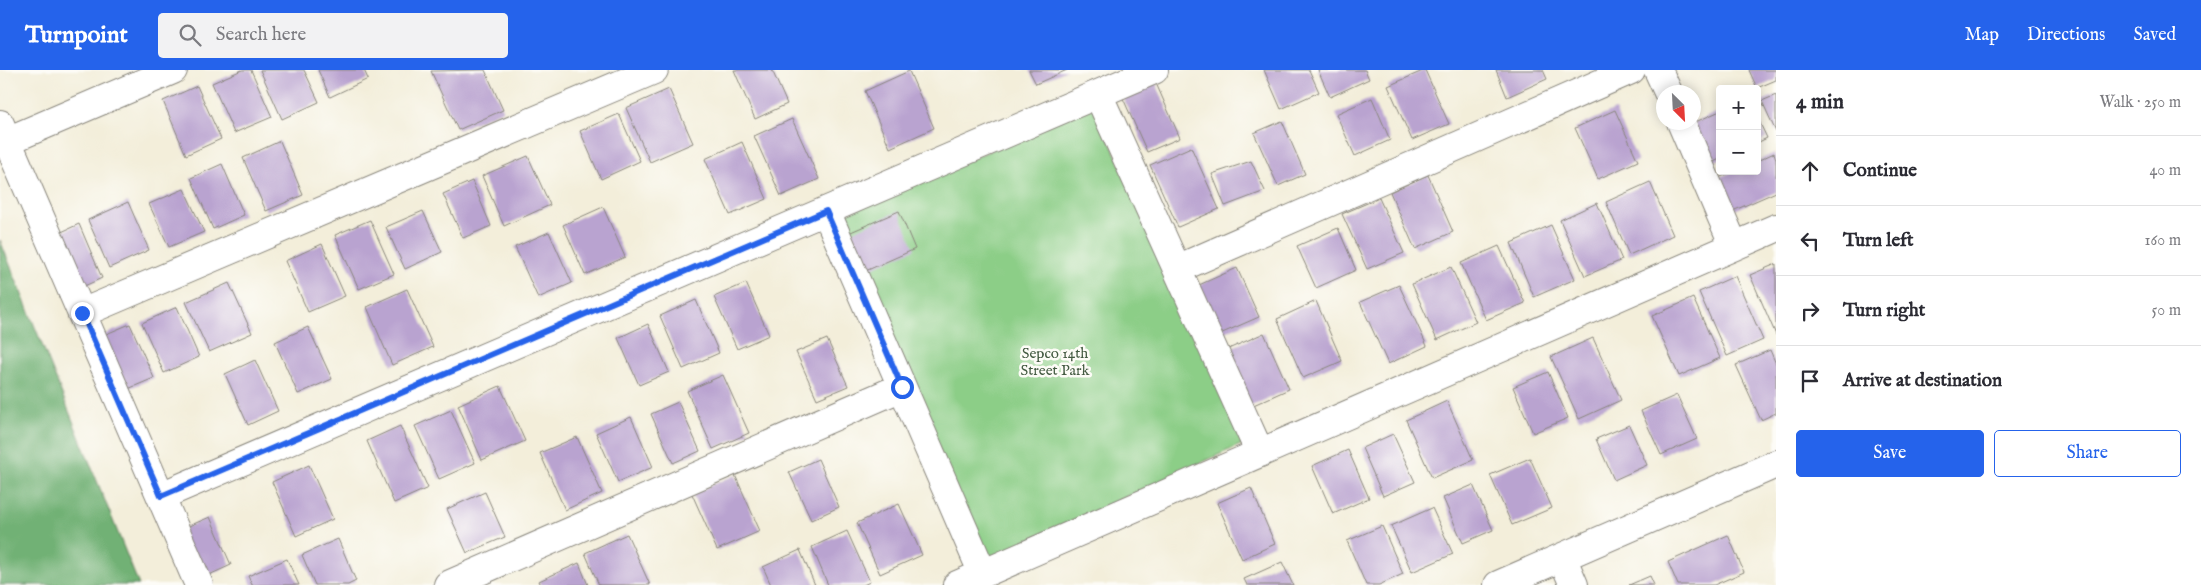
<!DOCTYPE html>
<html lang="en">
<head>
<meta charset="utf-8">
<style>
  :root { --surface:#fff; --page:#f2f2f3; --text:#2b2b33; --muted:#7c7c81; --line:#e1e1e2; --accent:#2563eb }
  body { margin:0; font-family:"IM FELL English",serif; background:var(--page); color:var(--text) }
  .controls { position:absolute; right:15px; top:15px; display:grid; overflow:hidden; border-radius:5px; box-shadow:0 2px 12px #0003 }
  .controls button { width:45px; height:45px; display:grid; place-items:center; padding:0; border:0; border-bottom:1px solid var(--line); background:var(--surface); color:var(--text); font:25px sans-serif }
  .compass { position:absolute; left:1656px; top:15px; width:45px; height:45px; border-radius:50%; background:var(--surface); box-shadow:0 2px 12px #0003; rotate:156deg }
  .stop { position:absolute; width:15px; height:15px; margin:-11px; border:4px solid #2563eb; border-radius:50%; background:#fff }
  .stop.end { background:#2563eb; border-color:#fff; box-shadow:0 1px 5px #0008 }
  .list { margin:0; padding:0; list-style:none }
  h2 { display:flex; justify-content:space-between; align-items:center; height:65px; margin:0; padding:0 20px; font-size:21px }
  h2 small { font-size:16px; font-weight:400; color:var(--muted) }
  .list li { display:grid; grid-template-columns:32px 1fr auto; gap:15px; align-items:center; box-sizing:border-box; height:70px; padding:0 20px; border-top:1px solid var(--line) }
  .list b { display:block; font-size:19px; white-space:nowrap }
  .list em { font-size:16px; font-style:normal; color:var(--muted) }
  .actions { display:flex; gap:10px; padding:15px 20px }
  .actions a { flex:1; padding:11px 0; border:1px solid var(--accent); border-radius:5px; text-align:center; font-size:18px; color:var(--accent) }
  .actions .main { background:var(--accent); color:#fff }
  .icon { flex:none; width:28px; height:28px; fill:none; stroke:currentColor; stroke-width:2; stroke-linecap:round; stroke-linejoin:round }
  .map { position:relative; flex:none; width:1776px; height:515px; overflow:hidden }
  header { display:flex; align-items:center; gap:30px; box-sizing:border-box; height:70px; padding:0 25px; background:var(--accent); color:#fff }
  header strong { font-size:24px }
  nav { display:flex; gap:28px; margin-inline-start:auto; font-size:18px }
  .search { width:350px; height:45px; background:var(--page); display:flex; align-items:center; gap:12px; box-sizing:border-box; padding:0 18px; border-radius:5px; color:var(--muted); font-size:19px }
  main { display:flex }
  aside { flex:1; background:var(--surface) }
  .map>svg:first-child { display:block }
</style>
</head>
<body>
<header>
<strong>Turnpoint</strong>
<div class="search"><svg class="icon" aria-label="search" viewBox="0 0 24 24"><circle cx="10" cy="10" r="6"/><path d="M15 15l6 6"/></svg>Search here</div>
<nav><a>Map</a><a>Directions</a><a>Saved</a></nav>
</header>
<main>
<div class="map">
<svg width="1776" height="515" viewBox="0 0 1776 515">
  <rect width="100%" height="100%" fill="#fdfcf7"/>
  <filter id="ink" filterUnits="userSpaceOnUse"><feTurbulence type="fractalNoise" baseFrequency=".02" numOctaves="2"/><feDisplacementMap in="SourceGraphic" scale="10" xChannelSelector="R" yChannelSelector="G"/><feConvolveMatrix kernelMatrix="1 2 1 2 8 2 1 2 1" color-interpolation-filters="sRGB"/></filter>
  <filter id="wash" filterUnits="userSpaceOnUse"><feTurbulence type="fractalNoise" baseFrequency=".0096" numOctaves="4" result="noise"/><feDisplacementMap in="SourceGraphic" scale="20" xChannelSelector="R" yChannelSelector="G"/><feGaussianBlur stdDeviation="1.12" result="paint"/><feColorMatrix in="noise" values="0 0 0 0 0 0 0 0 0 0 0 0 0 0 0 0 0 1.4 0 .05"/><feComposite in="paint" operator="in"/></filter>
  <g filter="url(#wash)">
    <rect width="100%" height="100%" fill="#f3eeda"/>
    <path fill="#8cce87" stroke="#547552" d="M1093,35l154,337 -261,118 -146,-343z"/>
    <path fill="#71b174" stroke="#466648" d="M0,170l139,345h-139z"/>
    <g id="blocks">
      <path fill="#b9a3d0" d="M242,0h9l21,47 -38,16 -22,-50z
        M260,0h44l15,32 -37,17z
        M318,0h46l4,9 -38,18z
        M485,0l18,40 -45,20 -27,-59z
        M734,0h38l15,34 -32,15z
        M1029,0h38l-31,14z
        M1264,0h45l10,22 -38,17z
        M1318,0h47l4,9 -39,18z
        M1425,0l24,54 -37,16 -24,-54z
        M1496,0h47l4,9 -40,18z
        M1749,0h27v10l-19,8z
        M909,1l25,57 -44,20 -25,-57z
        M1155,11l25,57 -33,14 -25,-56z
        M197,16l24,53 -35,16 -23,-54z
        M669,19l24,54 -43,19 -24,-54z
        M1776,25v37l-14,-31z
        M1372,28l18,42 -35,16 -19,-42z
        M1615,40l23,51 -40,18 -23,-51z
        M1720,41v48l-11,5 -18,-40z
        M619,44l21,47 -39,18 -21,-48z
        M1757,47l10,21 -10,5z
        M792,49l27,60 -38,17 -27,-60z
        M1282,51l23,53 -27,12 -24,-53z
        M280,71l23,54 -37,16 -23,-53z
        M742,72l25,57 -37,16 -25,-56z
        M1191,77l28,62 -41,18 -28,-62z
        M1774,83l2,6v33l-48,21 -14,-33 20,-9h23v-10z
        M528,86l22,49 -46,21 -22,-50z
        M1251,91l14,30 -40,15 -13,-32z
        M222,94l22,51 -31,14 -22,-51z
        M1428,105l25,57 -38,17 -25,-57z
        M472,111l19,45 -28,12 -20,-44z
        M1650,112l23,53 -44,20 -23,-53z
        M184,119l20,43 -35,15 -20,-43z
        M1379,128l25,55 -37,16 -25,-55z
        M128,132l21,48 -40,18 -21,-48z
        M1597,133l25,57 -37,16 -25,-56z
        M603,137l22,50 -40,18 -22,-50z
        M423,141l19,41 -37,17 -19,-42z
        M899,141l16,38 -54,24 -17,-38z
        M370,150l24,54 -35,15 -24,-54z
        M79,154l23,54 -33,15 -23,-54z
        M1551,155l24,54 -41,18 -23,-54z
        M1338,158l18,42 -40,18 -19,-42z
        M549,162l23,51 -34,15 -23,-51z
        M322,174l23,52 -37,16 -23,-51z
        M1499,176l26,57 -39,17 -25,-57z
        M1776,194v71l-26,-60z
        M1451,197l25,55 -39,18 -25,-56z
        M1237,198l22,49 -39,17 -21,-49z
        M1735,206l28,64 -36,16 -28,-64z
        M229,213l23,50 -43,19 -23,-50z
        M746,213l23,52 -32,14 -23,-52z
        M1399,215l28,61 -39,18 -28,-62z
        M407,219l26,58 -41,18 -25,-58z
        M1693,228l27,60 -41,18 -27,-60z
        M696,230l23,53 -36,16 -23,-53z
        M1316,231l26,60 -39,17 -26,-59z
        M177,237l22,50 -35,16 -22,-50z
        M130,254l24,54 -38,16 -24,-54z
        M648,254l21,48 -30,13 -21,-47z
        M308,257l24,52 -34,15 -23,-52z
        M1264,263l25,56 -40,18 -25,-56z
        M1593,268l28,62 -42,19 -28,-62z
        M827,269l21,47 -31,13 -21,-47z
        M1770,280l6,14v49l-15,7 -25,-55z
        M255,290l23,51 -30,14 -23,-51z
        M1548,302l20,46 -35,15 -20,-46z
        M723,305l26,58 -36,16 -26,-58z
        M500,316l25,55 -43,19 -24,-55z
        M1677,325l20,44 -36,16 -20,-44z
        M1447,331l26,59 -41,18 -26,-58z
        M678,332l22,49 -27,12 -22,-49z
        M451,340l24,53 -36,16 -24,-53z
        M631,347l22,50 -35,15 -22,-49z
        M1629,355l18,40 -33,15 -18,-41z
        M400,356l28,62 -34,15 -27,-62z
        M1393,364l22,48 -32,14 -21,-48z
        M577,367l25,56 -37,17 -25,-57z
        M1348,380l21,48 -36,16 -21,-48z
        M1530,388l22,50 -40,17 -22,-50z
        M818,389l21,48 -28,13 -22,-48z
        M309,395l24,54 -37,17 -24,-54z
        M735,405l25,56 -43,19 -25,-56z
        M1473,415l20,45 -30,13 -20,-45z
        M1251,418l24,56 -33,15 -25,-56z
        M485,422l20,45 -38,16 -20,-44z
        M899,434l23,51 -42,19 -23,-51z
        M1432,438l21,46 -41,18 -21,-46z
        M210,447l21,48 -33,15 -21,-49z
        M1382,456l21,48 -24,11h-13l-19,-44z
        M847,461l23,51 -7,3h-35l-16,-38z
        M627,464l23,51h-51l-14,-32z
        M1728,465l16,37 -30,13h-36l-10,-23z
        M338,469l18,42 -8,4h-33l-13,-30z
        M800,480l15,35h-44l-8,-18z
        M287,489l12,26h-47l-4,-9z
        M1282,492l11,23h-46l-3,-6z
        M579,493l9,22h-47l-2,-4z
        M1650,506l4,9h-25z"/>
    </g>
  </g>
  <g filter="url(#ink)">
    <use href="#blocks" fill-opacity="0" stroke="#88857b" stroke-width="1"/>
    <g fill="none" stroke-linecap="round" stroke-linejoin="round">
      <g stroke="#88857b" stroke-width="30">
        <path id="minor" d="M1658,0l10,22
          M1098,24l162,359
          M1681,52l53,124
          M0,54l199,461
          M7,71l166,-71
          M826,141l157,363
          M1177,199l454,-199
          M82,243l572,-243
          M161,426l993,-426
          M1562,487l12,28
          M448,515l454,-198
          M957,515l819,-357
          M1498,515l278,-121"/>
      </g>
      <use href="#minor" stroke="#fff" stroke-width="28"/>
    </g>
  </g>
  <g fill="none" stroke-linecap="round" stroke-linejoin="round" filter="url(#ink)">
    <path stroke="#2563eb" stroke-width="6" d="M82,243l79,183 665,-285 76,176"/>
  </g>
  <g text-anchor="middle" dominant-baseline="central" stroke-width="5" stroke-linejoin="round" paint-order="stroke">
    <g font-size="15" fill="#435a41" stroke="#fdfcf7">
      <text x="1055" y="283">Sepco 14th<tspan x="1055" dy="17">Street Park</tspan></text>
    </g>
  </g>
</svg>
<div class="controls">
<button>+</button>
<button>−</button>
</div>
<svg class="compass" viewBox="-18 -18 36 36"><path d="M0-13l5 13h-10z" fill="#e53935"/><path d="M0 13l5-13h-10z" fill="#7c7c81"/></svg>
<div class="stop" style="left:902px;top:317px"></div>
<div class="stop end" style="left:82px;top:243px"></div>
</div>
<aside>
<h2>4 min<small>Walk · 250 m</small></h2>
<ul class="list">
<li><svg class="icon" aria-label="ahead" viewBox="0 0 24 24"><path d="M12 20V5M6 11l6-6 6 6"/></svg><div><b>Continue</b></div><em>40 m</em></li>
<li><svg class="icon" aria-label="left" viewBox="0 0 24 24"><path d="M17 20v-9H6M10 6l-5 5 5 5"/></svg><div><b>Turn left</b></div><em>160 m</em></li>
<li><svg class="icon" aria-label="right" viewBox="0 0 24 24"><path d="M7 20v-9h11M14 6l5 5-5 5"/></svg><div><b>Turn right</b></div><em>50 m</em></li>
<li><svg class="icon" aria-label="arrive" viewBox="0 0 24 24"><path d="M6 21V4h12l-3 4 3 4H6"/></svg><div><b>Arrive at destination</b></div></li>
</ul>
<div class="actions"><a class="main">Save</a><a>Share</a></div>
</aside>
</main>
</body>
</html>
